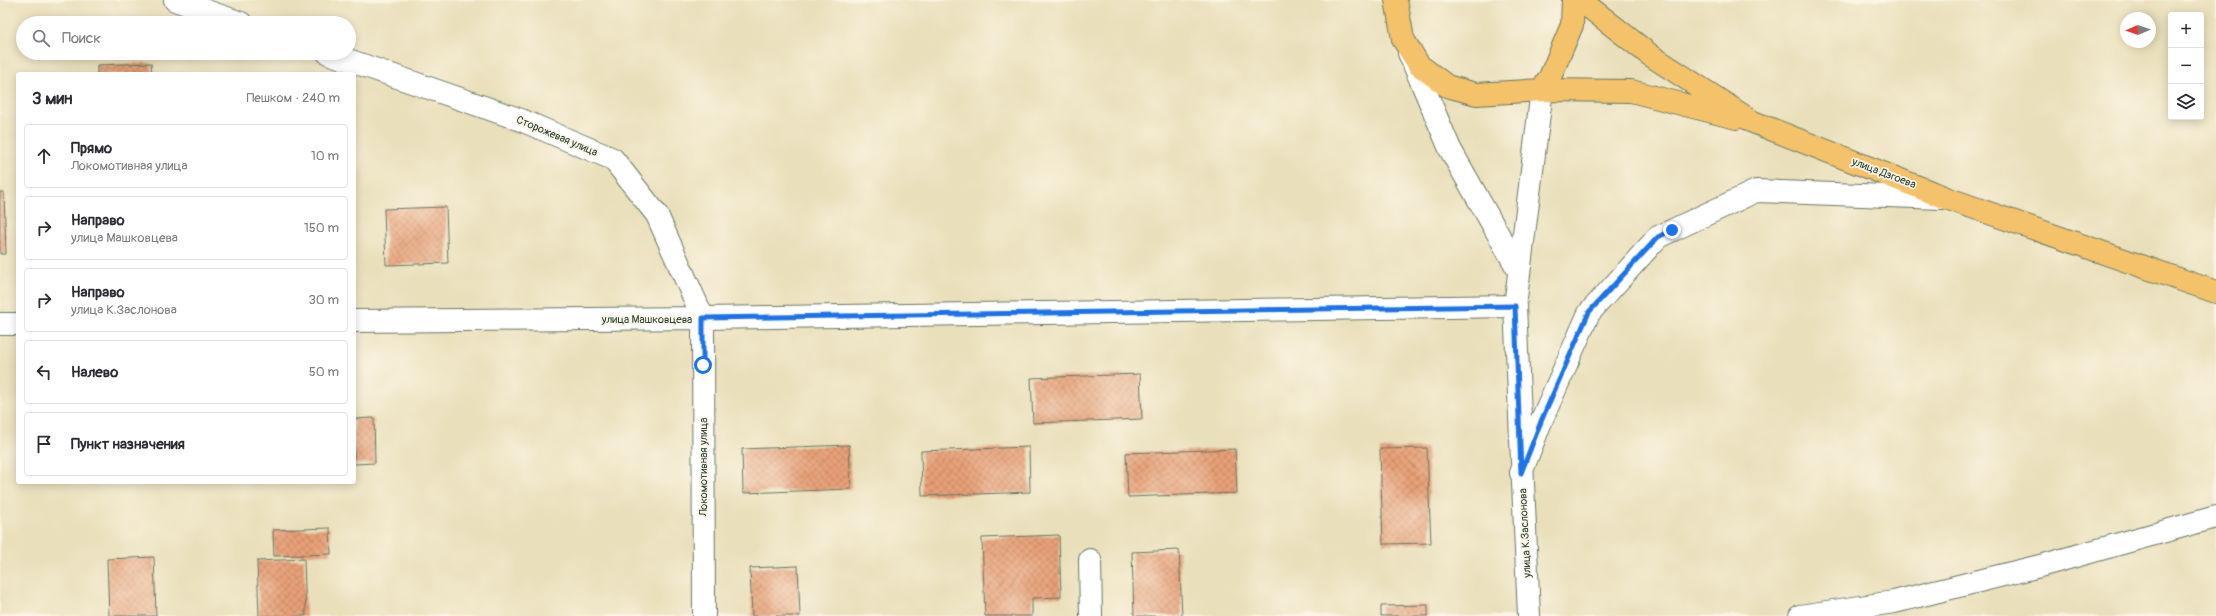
<!DOCTYPE html>
<html lang="ru">
<head>
<meta charset="utf-8">
<style>
  :root { --surface:#fff; --page:#f2f2f3; --text:#2b2b33; --muted:#7c7c81; --line:#e1e1e2 }
  body { margin:0; font-family:Pangolin,sans-serif; background:var(--page); color:var(--text) }
  .controls { position:absolute; right:12px; top:12px; display:grid; overflow:hidden; border-radius:4px; box-shadow:0 2px 10px #0003 }
  .controls button { width:36px; height:36px; display:grid; place-items:center; padding:0; border:0; border-bottom:1px solid var(--line); background:var(--surface); color:var(--text); font:20px sans-serif }
  .compass { position:absolute; left:2120px; top:12px; width:36px; height:36px; border-radius:50%; background:var(--surface); box-shadow:0 2px 10px #0003; rotate:268deg }
  .stop { position:absolute; width:12px; height:12px; margin:-9px; border:3px solid #1a73e8; border-radius:50%; background:#fff }
  .stop.end { background:#1a73e8; border-color:#fff; box-shadow:0 1px 4px #0008 }
  .list { margin:0; padding:0; list-style:none }
  h2 { display:flex; justify-content:space-between; align-items:center; height:52px; margin:0; padding:0 16px; font-size:17px }
  h2 small { font-size:13px; font-weight:400; color:var(--muted) }
  .list li { display:grid; grid-template-columns:26px 1fr auto; gap:12px; align-items:center; box-sizing:border-box; height:64px; margin:0 8px 8px; padding:0 8px; border:1px solid var(--line); border-radius:4px }
  .list b { display:block; font-size:15px; white-space:nowrap }
  .list p { margin:0; font-size:13px; white-space:nowrap; color:var(--muted) }
  .list em { font-size:13px; font-style:normal; color:var(--muted) }
  .icon { flex:none; width:22px; height:22px; fill:none; stroke:currentColor; stroke-width:2; stroke-linecap:round; stroke-linejoin:round }
  .map { position:relative; flex:none; width:2216px; height:616px; overflow:hidden }
  .search { position:absolute; background:var(--surface); box-shadow:0 2px 10px #0003; left:16px; top:16px; width:340px; height:44px; display:flex; align-items:center; gap:10px; box-sizing:border-box; padding:0 14px; border-radius:22px; color:var(--muted); font-size:15px }
  .panel { position:absolute; background:var(--surface); box-shadow:0 2px 10px #0003; left:16px; top:72px; width:340px; height:412px; border-radius:4px }
  .map>svg:first-child { display:block }
</style>
</head>
<body>
<div class="map">
<svg width="2216" height="616" viewBox="0 0 2216 616">
  <defs>
    <pattern id="building-cross-hatch" width="8" height="8" patternUnits="userSpaceOnUse"><rect width="8" height="8" fill="#e9a077"/><path d="M0 0l8 8M0 8l8-8" fill="none" stroke="#bc8462"/></pattern>
  </defs>
  <rect width="100%" height="100%" fill="#fcf5e5"/>
  <filter id="ink" filterUnits="userSpaceOnUse"><feTurbulence type="fractalNoise" baseFrequency=".025" numOctaves="2"/><feDisplacementMap in="SourceGraphic" scale="8" xChannelSelector="R" yChannelSelector="G"/><feConvolveMatrix kernelMatrix="1 2 1 2 8 2 1 2 1" color-interpolation-filters="sRGB"/></filter>
  <filter id="wash" filterUnits="userSpaceOnUse"><feTurbulence type="fractalNoise" baseFrequency=".012" numOctaves="4" result="noise"/><feDisplacementMap in="SourceGraphic" scale="16" xChannelSelector="R" yChannelSelector="G"/><feGaussianBlur stdDeviation="0.9" result="paint"/><feColorMatrix in="noise" values="0 0 0 0 0 0 0 0 0 0 0 0 0 0 0 0 0 1.4 0 .05"/><feComposite in="paint" operator="in"/></filter>
  <g filter="url(#wash)">
    <rect width="100%" height="100%" fill="#e9dfba"/>
    <g id="blocks">
      <path fill="url(#building-cross-hatch)" d="M151,63l1,11h-55v-9z
        M0,192h4l2,62h-6z
        M446,207l2,56 -62,2 -2,-56z
        M1140,374l2,45 -109,4 -2,-45z
        M374,418l1,45 -21,1v-45z
        M849,445l2,44 -108,4 -1,-44z
        M1029,447l1,45 -108,4 -1,-45z
        M1427,448l4,95 -48,1 -3,-95z
        M1235,449l2,44 -109,4 -2,-44z
        M330,528l1,26 -57,2 -1,-26z
        M1059,535l2,62 -29,1v18h-47l-3,-78z
        M1179,550l3,66h-48l-2,-64z
        M154,557l2,59h-47l-2,-57z
        M304,559l2,57h-47l-2,-55z
        M798,566l2,50h-48l-2,-48z
        M1428,605v11h-47v-10z"/>
    </g>
  </g>
  <g filter="url(#ink)">
    <use href="#blocks" fill-opacity="0" stroke="#667663" stroke-width="1"/>
    <g fill="none" stroke-linecap="round" stroke-linejoin="round">
      <g stroke="#667663" stroke-width="24">
        <path id="minor" d="M175,0l66,23
          M328,53l193,67 92,39 44,56 46,103 1,298
          M1409,53l41,96 69,122
          M354,321l349,-3 812,-12
          M0,324h18
          M1521,473l21,-54 47,-106 69,-76 98,-46 186,7
          M1090,560l1,56
          M1529,616l-14,-310 27,-216
          M1800,616l94,-14 146,-36 176,-49"/>
      </g>
      <g stroke="#667663" stroke-width="24">
        <path id="major" d="M1396,0l7,39 16,26 28,21 29,8 66,-4 8,-13 22,-52 1,-25
          M1580,0l70,55 103,67 193,76 270,94
          M1542,90l89,1 105,27"/>
      </g>
      <use href="#minor" stroke="#fff" stroke-width="22"/>
      <use href="#major" stroke="#f4c26a" stroke-width="22"/>
    </g>
  </g>
  <g fill="none" stroke-linecap="round" stroke-linejoin="round" filter="url(#ink)">
    <path stroke="#1a73e8" stroke-width="5" d="M703,365v-47l812,-12 6,167 21,-54 47,-107 69,-75 14,-7"/>
  </g>
  <g text-anchor="middle" dominant-baseline="central" stroke-width="3.5" stroke-linejoin="round" paint-order="stroke">
    <g font-size="11" fill="#1f3d34" stroke="#fcf5e5">
      <text transform="translate(557 136) rotate(23)">Сторожевая улица</text>
      <text transform="translate(1884 173) rotate(21)">улица Дзгоева</text>
      <text x="647" y="319">улица Машковцева</text>
      <text transform="translate(703 467) rotate(-90)">Локомотивная улица</text>
      <text transform="translate(1525 533) rotate(-93)">улица К.Заслонова</text>
    </g>
  </g>
</svg>
<div class="controls">
<button>+</button>
<button>−</button>
<button><svg class="icon" aria-label="layers" viewBox="0 0 24 24"><path d="M12 4l9 5-9 5-9-5zM3 14l9 5 9-5"/></svg></button>
</div>
<svg class="compass" viewBox="-18 -18 36 36"><path d="M0-13l5 13h-10z" fill="#e53935"/><path d="M0 13l5-13h-10z" fill="#7c7c81"/></svg>
<div class="stop" style="left:703px;top:365px"></div>
<div class="stop end" style="left:1672px;top:230px"></div>
<div class="search"><svg class="icon" aria-label="search" viewBox="0 0 24 24"><circle cx="10" cy="10" r="6"/><path d="M15 15l6 6"/></svg>Поиск</div>
<section class="panel">
<h2>3 мин<small>Пешком · 240 m</small></h2>
<ul class="list">
<li><svg class="icon" aria-label="ahead" viewBox="0 0 24 24"><path d="M12 20V5M6 11l6-6 6 6"/></svg><div><b>Прямо</b><p>Локомотивная улица</p></div><em>10 m</em></li>
<li><svg class="icon" aria-label="right" viewBox="0 0 24 24"><path d="M7 20v-9h11M14 6l5 5-5 5"/></svg><div><b>Направо</b><p>улица Машковцева</p></div><em>150 m</em></li>
<li><svg class="icon" aria-label="right" viewBox="0 0 24 24"><path d="M7 20v-9h11M14 6l5 5-5 5"/></svg><div><b>Направо</b><p>улица К.Заслонова</p></div><em>30 m</em></li>
<li><svg class="icon" aria-label="left" viewBox="0 0 24 24"><path d="M17 20v-9H6M10 6l-5 5 5 5"/></svg><div><b>Налево</b></div><em>50 m</em></li>
<li><svg class="icon" aria-label="arrive" viewBox="0 0 24 24"><path d="M6 21V4h12l-3 4 3 4H6"/></svg><div><b>Пункт назначения</b></div></li>
</ul>
</section>
</div>
</body>
</html>
